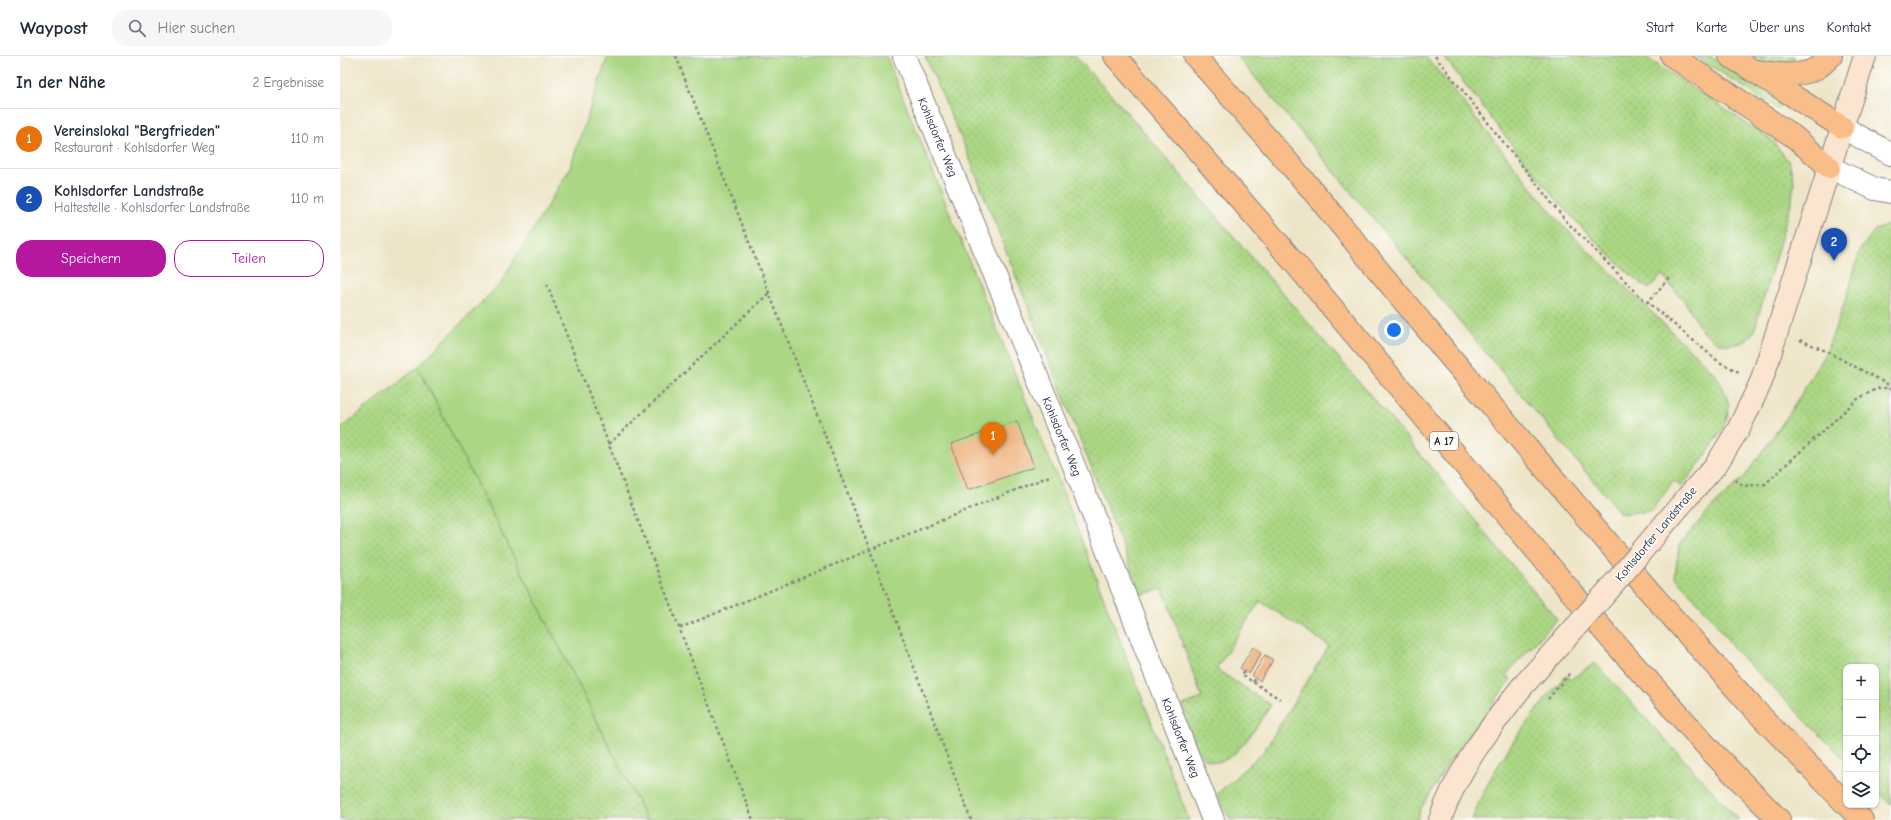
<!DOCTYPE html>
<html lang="de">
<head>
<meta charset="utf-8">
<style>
  :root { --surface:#fff; --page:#f6f6f7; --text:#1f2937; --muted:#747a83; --line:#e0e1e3; --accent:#b5179e }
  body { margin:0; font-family:"Comic Neue",sans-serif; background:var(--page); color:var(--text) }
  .controls { position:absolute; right:12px; bottom:12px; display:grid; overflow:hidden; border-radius:8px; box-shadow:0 1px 3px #0004 }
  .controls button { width:36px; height:36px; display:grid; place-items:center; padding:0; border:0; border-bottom:1px solid var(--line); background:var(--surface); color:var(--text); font:20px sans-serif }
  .you { position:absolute; left:1054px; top:274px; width:14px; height:14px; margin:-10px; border:3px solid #fff; border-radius:50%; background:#1a73e8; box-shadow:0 0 0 6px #1a73e833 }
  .badge { display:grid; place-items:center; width:26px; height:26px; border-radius:50%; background:var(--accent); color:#fff; font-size:13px; font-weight:700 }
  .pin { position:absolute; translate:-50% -33px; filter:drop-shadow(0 1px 2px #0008) }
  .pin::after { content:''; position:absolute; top:21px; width:14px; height:12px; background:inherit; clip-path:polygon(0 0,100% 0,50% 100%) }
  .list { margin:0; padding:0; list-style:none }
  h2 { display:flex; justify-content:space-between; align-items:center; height:52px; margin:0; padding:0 16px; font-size:17px }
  h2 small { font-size:13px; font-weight:400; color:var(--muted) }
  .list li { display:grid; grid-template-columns:26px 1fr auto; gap:12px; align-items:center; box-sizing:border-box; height:60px; padding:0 16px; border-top:1px solid var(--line) }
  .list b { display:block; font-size:15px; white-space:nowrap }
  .list p { margin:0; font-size:13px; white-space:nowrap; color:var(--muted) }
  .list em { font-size:13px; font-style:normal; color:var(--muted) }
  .actions { display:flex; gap:8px; padding:12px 16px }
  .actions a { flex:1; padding:9px 0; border:1px solid var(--accent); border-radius:16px; text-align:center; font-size:14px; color:var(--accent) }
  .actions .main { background:var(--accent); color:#fff }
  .icon { flex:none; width:22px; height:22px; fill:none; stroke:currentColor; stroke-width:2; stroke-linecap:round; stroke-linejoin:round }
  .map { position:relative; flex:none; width:1551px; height:764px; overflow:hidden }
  header { display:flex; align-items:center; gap:24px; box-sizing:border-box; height:56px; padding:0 20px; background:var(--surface); border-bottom:1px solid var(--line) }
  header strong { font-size:19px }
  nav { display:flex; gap:22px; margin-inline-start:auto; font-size:14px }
  .search { width:280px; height:36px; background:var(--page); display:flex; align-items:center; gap:10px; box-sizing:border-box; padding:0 14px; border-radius:16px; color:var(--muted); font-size:15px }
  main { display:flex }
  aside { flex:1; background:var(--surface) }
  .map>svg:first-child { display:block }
</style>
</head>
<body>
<header>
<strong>Waypost</strong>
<div class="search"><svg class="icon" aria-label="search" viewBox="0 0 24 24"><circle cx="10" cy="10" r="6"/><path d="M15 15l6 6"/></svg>Hier suchen</div>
<nav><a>Start</a><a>Karte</a><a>Über uns</a><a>Kontakt</a></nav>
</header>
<main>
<aside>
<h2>In der Nähe<small>2 Ergebnisse</small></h2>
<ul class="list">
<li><span class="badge" style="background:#e8710a">1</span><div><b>Vereinslokal &quot;Bergfrieden&quot;</b><p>Restaurant · Kohlsdorfer Weg</p></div><em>110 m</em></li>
<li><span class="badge" style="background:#1a4fb4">2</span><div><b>Kohlsdorfer Landstraße</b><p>Haltestelle · Kohlsdorfer Landstraße</p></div><em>110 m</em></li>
</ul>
<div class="actions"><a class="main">Speichern</a><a>Teilen</a></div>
</aside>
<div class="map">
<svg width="1551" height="764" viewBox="0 0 1551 764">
  <defs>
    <pattern id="grass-dots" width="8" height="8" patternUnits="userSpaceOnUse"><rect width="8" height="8" fill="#abd784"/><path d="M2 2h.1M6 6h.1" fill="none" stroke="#93b873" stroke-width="1.8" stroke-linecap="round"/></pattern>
  </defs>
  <rect width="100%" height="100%" fill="#fdfcf7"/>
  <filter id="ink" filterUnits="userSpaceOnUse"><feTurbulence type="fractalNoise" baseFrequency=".025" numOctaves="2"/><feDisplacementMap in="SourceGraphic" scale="8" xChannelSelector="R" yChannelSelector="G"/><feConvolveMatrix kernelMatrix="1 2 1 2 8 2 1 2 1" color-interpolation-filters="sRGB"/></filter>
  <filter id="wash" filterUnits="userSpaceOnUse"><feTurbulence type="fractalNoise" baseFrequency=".012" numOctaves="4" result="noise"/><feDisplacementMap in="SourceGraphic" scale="16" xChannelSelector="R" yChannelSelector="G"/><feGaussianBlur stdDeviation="0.9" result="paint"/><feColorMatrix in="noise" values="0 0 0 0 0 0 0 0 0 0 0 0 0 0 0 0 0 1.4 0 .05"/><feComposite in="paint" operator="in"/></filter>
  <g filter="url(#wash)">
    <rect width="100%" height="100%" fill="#eee5c8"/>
    <path fill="url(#grass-dots)" stroke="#667c60" d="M585,0h150l42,45 268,311 172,207 -51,56 5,4 -63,85 -28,46 -3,10h-187l-13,-26 46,-42 66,-106 -69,-45 -44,68 55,36c-11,16 -32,53 -52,57 -4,1 -11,-2 -15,-3l-10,-14 -11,-40 19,-7 -39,-109 -22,5 -174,-442z
      M897,0h189l134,167 156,152c6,12 15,25 12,38 -3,20 -34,58 -47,74l-7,-6 -23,30 -30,3z
      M1103,0h201l128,84 17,22 5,19 -2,19 -38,131 -8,10 -9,3 -10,1 -10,-3 -15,-11 -15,-26 -25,-30 -13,14c-19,-13 -35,-30 -52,-46 -57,-57 -104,-124 -154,-187z
      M1355,0h15l73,46 -5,7z
      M1411,0h43v6l-21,2z
      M1551,168v580l-15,-14v-123h-30v94l-110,-110 -25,-34 -36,-40 4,-32 29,-34 37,-35 46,-65 36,-61 21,-57 12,-43 15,-20z
      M78,311l229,453h-307v-391z
      M1255,607l144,157h-267c16,-49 60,-107 94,-145l5,4z"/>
    <path fill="#abd784" stroke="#667c60" d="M268,0h278l177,436 126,328h-542l-229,-453 82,-83 69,-114z"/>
    <g id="blocks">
      <path fill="#efb582" d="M677,365l17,46 -66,23 -17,-46z
        M913,591l8,6 -12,21 -9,-6z
        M925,599l8,5 -13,21 -8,-5z"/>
    </g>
  </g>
  <g filter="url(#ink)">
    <use href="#blocks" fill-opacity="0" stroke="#888482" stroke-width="1"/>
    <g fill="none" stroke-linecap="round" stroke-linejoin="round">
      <g stroke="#888482" stroke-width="24">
        <g id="street">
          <path id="s1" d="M564,0l170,410 139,354"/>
          <path d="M1502,71l49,27"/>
          <path d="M1489,111l46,22 16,3"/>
        </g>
      </g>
      <g stroke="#888482" stroke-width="24">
        <path id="secondary" d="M1350,438l26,-29 23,-37 22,-46 104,-326
          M1100,764c17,-50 49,-91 81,-132"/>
      </g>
      <g stroke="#888482" stroke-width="24">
        <path id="highway" d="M775,0l151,173 344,409 102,114 67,68
          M855,0l112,128 139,168 204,240 103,116 93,96
          M1332,0l121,80 36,31
          M1390,0l112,71
          M1418,15c18,3 42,7 59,-3 5,-3 10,-8 14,-12
          M1507,749l15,15"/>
      </g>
      <path stroke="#888482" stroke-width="2.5" stroke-dasharray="3 3" stroke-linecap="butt" d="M336,0l194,494 101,270
        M1095,0l131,165 74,75 79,66 20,10
        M207,228l206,536
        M1307,247l22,-25
        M1460,284l26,11 65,35
        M269,388l160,-151
        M1395,424l9,6 21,-2 94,-86 20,-10h12
        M340,572l372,-153
        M904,615l-2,4 38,24
        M913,626l3,-4
        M1208,643l22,-26"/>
      <use href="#street" stroke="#fff" stroke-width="22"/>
      <use href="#secondary" stroke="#fce5d0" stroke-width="22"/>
      <use href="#highway" stroke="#f8bd89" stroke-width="22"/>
      <g stroke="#888482" stroke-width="24" stroke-linecap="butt">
        <path id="secondary-bridge" d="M1181,632l86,-96 83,-98"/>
      </g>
      <use href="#secondary-bridge" stroke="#fce5d0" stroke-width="22"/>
    </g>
  </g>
  <g text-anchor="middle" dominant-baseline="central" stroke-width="3.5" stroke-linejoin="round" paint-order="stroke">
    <rect fill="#fdfcf7" stroke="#646373" stroke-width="1" x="1090" y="376" width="28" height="18" rx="3"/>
    <g font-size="11" font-weight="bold" fill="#22223b">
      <text x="1104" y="385">A 17</text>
    </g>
    <g font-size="12" fill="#22223b" stroke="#fdfcf7">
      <text stroke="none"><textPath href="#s1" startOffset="88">Kohlsdorfer Weg</textPath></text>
      <text stroke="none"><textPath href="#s1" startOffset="412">Kohlsdorfer Weg</textPath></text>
      <text transform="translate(1316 478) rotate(-50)">Kohlsdorfer Landstraße</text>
      <text stroke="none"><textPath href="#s1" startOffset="736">Kohlsdorfer Weg</textPath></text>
    </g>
  </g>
</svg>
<div class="controls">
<button>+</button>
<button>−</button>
<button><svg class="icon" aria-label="locate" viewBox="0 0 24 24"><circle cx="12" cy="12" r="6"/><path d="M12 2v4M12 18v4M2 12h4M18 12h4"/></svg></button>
<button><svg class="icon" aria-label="layers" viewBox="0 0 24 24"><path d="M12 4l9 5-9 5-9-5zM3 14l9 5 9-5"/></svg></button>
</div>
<div class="you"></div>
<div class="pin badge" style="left:653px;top:399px;background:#e8710a">1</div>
<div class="pin badge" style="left:1494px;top:205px;background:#1a4fb4">2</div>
</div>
</main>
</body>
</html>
